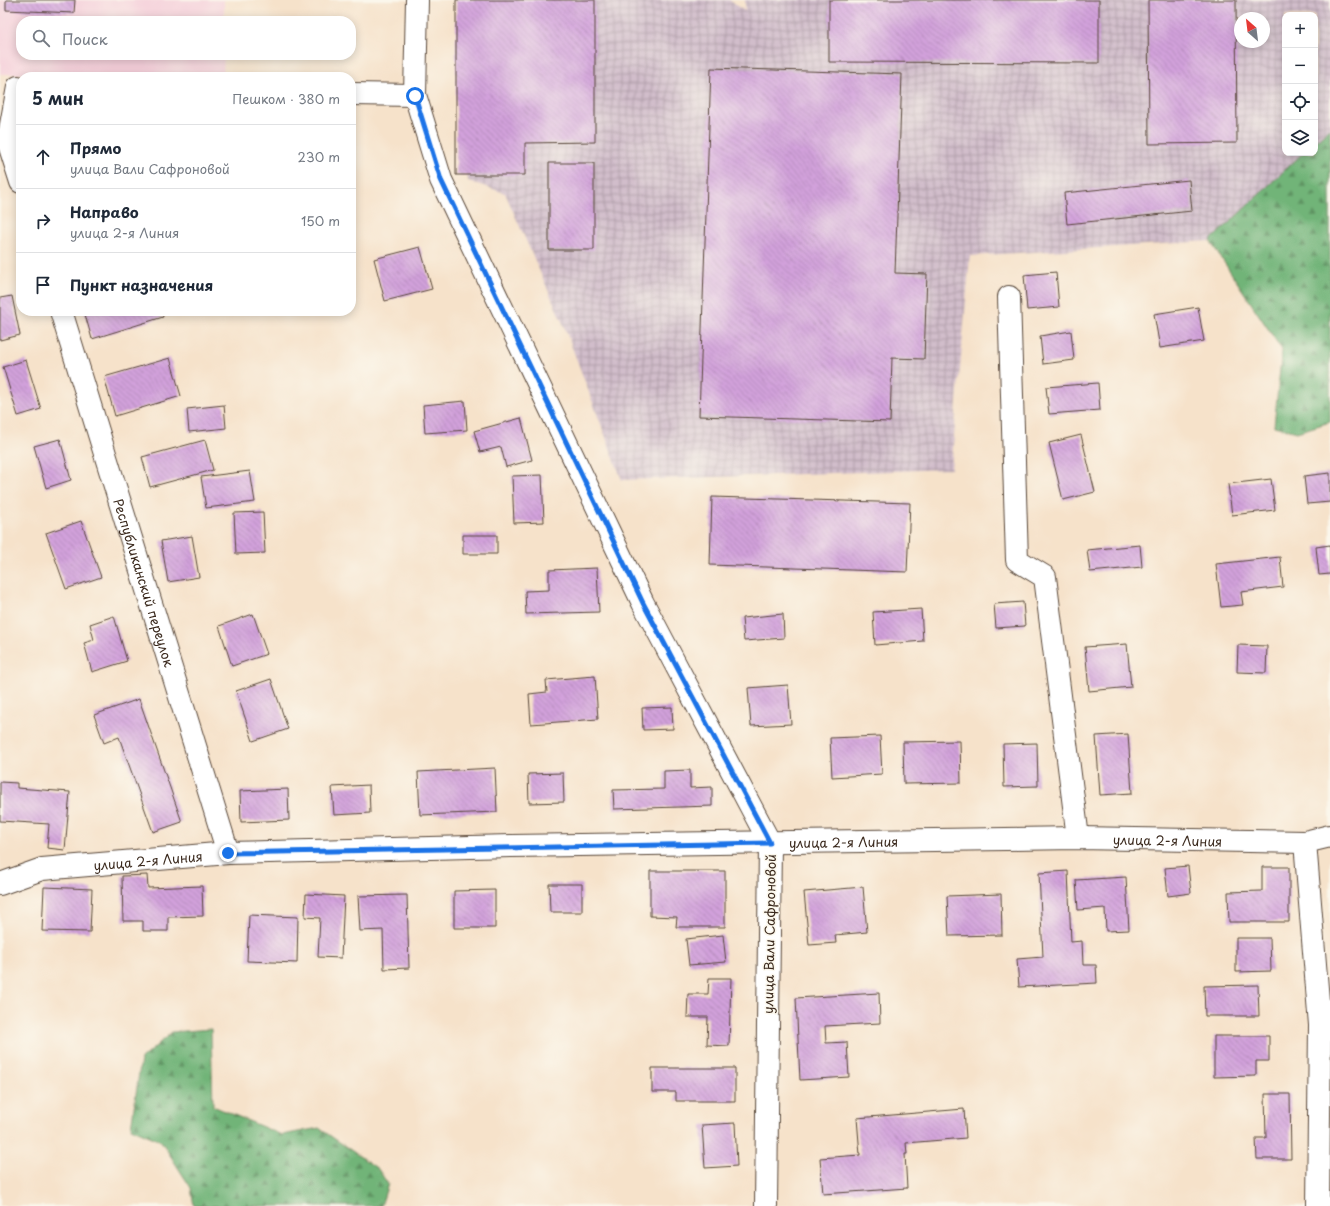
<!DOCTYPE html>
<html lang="ru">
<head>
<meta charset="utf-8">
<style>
  :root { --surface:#fff; --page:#f2f2f3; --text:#1f2937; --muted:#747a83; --line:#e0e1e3 }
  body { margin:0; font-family:"Playpen Sans",sans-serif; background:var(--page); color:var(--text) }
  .controls { position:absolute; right:12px; top:12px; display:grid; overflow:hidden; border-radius:8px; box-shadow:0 2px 10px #0003 }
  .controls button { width:36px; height:36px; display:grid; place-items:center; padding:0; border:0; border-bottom:1px solid var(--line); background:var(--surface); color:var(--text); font:20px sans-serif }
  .compass { position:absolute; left:1234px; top:12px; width:36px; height:36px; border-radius:50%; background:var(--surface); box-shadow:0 2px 10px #0003; rotate:332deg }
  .stop { position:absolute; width:12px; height:12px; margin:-9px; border:3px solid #1a73e8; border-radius:50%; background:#fff }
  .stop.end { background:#1a73e8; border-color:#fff; box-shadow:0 1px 4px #0008 }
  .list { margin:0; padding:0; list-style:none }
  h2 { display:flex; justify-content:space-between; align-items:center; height:52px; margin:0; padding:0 16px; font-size:17px }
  h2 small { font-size:13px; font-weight:400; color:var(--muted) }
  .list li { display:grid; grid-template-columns:26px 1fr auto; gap:12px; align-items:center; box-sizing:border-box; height:64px; padding:0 16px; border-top:1px solid var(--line) }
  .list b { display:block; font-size:15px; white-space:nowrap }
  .list p { margin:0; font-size:13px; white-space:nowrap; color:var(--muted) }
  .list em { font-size:13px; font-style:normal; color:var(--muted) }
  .icon { flex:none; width:22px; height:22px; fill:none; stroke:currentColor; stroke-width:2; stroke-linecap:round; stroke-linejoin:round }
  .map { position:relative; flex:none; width:1330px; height:1206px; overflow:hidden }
  .search { position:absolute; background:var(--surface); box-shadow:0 2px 10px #0003; left:16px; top:16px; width:340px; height:44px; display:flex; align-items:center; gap:10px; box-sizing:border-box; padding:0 14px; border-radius:16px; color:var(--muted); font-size:15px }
  .panel { position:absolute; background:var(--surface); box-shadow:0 2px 10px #0003; left:16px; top:72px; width:340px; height:244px; border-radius:16px }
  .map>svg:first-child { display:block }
</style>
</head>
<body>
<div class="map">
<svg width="1330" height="1206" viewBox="0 0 1330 1206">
  <defs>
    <pattern id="industrial-grid" width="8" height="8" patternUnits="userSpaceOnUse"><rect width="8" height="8" fill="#d1bdcb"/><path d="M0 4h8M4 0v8" fill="none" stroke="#ab9aa4"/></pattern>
    <pattern id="forest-firs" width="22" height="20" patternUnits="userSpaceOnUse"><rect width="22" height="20" fill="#71b478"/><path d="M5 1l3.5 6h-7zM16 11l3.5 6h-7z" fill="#5e9362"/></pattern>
    <pattern id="building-back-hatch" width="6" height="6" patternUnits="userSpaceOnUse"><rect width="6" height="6" fill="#d2a1db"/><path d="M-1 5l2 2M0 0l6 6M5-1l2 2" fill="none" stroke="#ac83b1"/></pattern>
  </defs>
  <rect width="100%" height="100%" fill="#fbf7ec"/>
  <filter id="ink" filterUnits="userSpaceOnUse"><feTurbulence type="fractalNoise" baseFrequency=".025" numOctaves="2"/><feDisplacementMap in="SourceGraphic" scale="8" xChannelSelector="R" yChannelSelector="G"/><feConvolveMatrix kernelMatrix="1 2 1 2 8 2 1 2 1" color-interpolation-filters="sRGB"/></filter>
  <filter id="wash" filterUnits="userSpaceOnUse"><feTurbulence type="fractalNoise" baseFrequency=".012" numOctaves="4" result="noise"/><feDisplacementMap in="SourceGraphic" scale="16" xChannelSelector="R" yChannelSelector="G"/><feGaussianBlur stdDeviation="0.9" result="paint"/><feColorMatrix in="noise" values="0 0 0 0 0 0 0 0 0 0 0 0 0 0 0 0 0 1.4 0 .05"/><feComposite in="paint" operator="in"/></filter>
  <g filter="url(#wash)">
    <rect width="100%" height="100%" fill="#f6e2ca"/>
    <path fill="#f5cfda" d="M0,0h224v21h-203v34h203l-1,21 -223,-2z"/>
    <path fill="url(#industrial-grid)" fill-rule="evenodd" d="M456,0h273l16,11v-11h585v128l-15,14v-127h-30v138h18l-93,88 -240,15 -19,213 -329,11 -58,-154 -59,-133 -37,-12zM1240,18h24v24h-24z"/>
    <path fill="url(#forest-firs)" stroke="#566f4b" d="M1330,128v294l-33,10 -23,-6 8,-76 -72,-109 93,-88h12v-11z
      M211,1029l2,77 69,29 37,-7 59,41 10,15 -7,22h-187l-3,-18 -30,-47 -30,-13 10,-69 31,-27z"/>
    <g id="blocks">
      <path fill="url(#building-back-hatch)" d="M6,0h69l-1,13 -68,-3z
        M456,0h139v142l-70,1v32h-69z
        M829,0h270v63l-270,-1z
        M1148,0h88l1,143 -88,1z
        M711,68l191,6 -7,199 32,1 -3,85 -32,-1 -2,64 -191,-6z
        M549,163h45v87h-45z
        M1189,180l3,31 -125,13 -3,-31z
        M420,247l12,42 -47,12 -11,-42z
        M1056,272l3,35 -32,3 -3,-35z
        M12,296l8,39 -20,5v-42z
        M1198,307l6,34 -44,7 -6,-34z
        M84,311h78l1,6 -71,22z
        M1071,331l3,29 -31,4 -3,-28z
        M170,358l11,38 -66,20 -11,-39z
        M26,360l15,49 -23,7 -15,-49z
        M1098,383l2,27 -51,4 -3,-27z
        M465,401l2,29 -42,3 -2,-28z
        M224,405l2,23 -37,4 -2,-23z
        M521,418l11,42 -26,7 -5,-20 -21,5 -6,-21z
        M1081,435l14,57 -32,8 -14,-57z
        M60,439l11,41 -25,8 -12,-42z
        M205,440l8,30 -63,17 -8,-30z
        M250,471l5,31 -49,6 -5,-31z
        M1330,473v29l-23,2 -3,-28z
        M542,475l2,47 -30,1 -2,-47z
        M1271,479l4,31 -43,5 -4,-31z
        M712,497l198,6 -3,69 -197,-7z
        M263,512l2,41 -29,1 -2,-41z
        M81,521l20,56 -35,12 -20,-56z
        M463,535h34v19h-34z
        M192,536l7,41 -31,5 -7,-41z
        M1140,545l2,22 -52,5 -3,-22z
        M1330,545v29l-11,1 -3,-28z
        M1280,557l3,30 -42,5 2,13 -22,2 -5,-43z
        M597,568l2,44 -73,2 -1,-23 24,-1v-20z
        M1023,602l2,24 -29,2 -2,-24z
        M921,609l2,32 -48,4 -2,-33z
        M253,614l14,40 -35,12 -13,-40z
        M783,614l1,24 -40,3 -2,-23z
        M114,616l13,45 -35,11 -8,-29 10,-3 -4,-16z
        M1127,644l4,43 -42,4 -4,-44z
        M1238,645l29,1 -1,27 -29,-1z
        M595,676l3,43 -67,5 -2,-30 18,-2 -1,-12z
        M271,679l17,50 -35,12 -17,-50z
        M788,685l3,39 -40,2 -3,-38z
        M139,699l43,123 -29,10 -34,-95 -15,6 -10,-28z
        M672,707l1,22 -30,1 -1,-22z
        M1128,734l4,59 -32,2 -4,-59z
        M880,736l2,38 -50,3 -2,-39z
        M960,741l1,42 -57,1 -1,-42z
        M1037,743l1,43 -34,1 -1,-43z
        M495,768l2,44 -77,3 -2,-43z
        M690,770v18l22,-1v19l-98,3 -1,-19 51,-1v-18z
        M563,773l1,29 -35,1 -1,-29z
        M0,782l17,1v5l53,4 -5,58 -18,-2 2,-24 -49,-3z
        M369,785l1,28 -36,2 -2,-28z
        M288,789l1,31 -48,2 -1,-31z
        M1188,866l3,27 -23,3 -3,-28z
        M1262,867h27v55h-60l-1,-30 34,-1z
        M650,871h75v56h-49l1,-10 -27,-1z
        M1068,871l3,71 11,-1 1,24h13l1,18 -78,4 -2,-28 26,-2 -4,-84z
        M147,875l1,13 54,-2 1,30 -35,1v14h-25v-10h-20l-1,-45z
        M1126,877l3,53 -23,1 -1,-23 -27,2 -2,-30z
        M549,884h33v28h-32z
        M44,887l48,2 -2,43 -48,-1z
        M863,887l4,45 -32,3 1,8 -27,2 -5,-53z
        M495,890v38h-41v-37z
        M306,894l38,2 -3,62 -23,-1 2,-39 -15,-1z
        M1001,894l1,41 -53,1 -2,-40z
        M407,895l2,73 -25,1 -1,-39 -23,1 -2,-35z
        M249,915l49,2 -1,46 -50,-2z
        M723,935l3,27 -37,3 -3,-26z
        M1236,938h34l1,33 -35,1z
        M709,978h22l-2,68 -22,-1 1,-28h-21l1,-23h20z
        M1258,985l1,31h-54l-1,-30z
        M879,993l1,30 -55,3 1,17 21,-1 2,35 -49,3 -4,-82z
        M1214,1036h55v25h-13v15l-42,1z
        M652,1068h83v33h-59v-9h-24z
        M1265,1094h25l1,65h-34l-1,-21h10z
        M964,1109l2,29 -60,5 1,11h-2l2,34 -84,6 -3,-36 40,-3 -3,-37z
        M735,1123l2,43 -32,2 -3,-43z"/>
    </g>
  </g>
  <g filter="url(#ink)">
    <use href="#blocks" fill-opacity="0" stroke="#574638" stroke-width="1"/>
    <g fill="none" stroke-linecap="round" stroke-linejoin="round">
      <g stroke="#574638" stroke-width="24">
        <g id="minor">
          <path d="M417,0l-2,95 26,85 202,423 127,240 -4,363"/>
          <path d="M18,87l-10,54 13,41"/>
          <path d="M351,94l64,1"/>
          <path d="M1009,297l8,263 28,17 33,261"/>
          <path id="s1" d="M61,311l167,542"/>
          <path d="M1305,842l15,183 -2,181"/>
          <path id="s2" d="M0,884l42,-15 186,-16 283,-7 567,-8 227,4 25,-6"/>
        </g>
      </g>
      <use href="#minor" stroke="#fff" stroke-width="22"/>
    </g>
  </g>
  <g fill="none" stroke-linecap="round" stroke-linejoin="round" filter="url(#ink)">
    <path stroke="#1a73e8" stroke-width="5" d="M228,853l542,-10 -127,-240 -202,-423 -26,-84"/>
  </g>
  <g text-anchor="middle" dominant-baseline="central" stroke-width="3" stroke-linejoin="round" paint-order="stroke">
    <g font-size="13" fill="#3b2a1e" stroke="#fbf7ec">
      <text stroke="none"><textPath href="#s1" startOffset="284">Республиканский переулок</textPath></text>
      <text stroke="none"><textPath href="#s2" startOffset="1171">улица 2-я Линия</textPath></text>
      <text stroke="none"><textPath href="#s2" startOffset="847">улица 2-я Линия</textPath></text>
      <text stroke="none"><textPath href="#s2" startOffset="151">улица 2-я Линия</textPath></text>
      <text transform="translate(769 934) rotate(-89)">улица Вали Сафроновой</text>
    </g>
  </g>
</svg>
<div class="controls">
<button>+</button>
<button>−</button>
<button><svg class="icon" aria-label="locate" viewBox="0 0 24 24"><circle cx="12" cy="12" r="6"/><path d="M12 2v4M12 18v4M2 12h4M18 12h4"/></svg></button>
<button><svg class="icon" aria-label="layers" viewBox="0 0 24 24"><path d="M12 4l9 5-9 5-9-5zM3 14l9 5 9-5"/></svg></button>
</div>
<svg class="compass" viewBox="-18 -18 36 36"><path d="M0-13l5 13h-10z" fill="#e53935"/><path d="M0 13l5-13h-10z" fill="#747a83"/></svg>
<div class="stop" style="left:415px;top:96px"></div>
<div class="stop end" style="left:228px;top:853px"></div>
<div class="search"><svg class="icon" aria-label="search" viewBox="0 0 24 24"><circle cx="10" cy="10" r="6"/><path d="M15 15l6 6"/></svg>Поиск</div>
<section class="panel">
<h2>5 мин<small>Пешком · 380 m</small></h2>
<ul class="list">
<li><svg class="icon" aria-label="ahead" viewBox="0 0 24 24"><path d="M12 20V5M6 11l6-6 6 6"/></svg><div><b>Прямо</b><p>улица Вали Сафроновой</p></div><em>230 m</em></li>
<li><svg class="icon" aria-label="right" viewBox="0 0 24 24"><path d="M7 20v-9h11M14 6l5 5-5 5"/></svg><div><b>Направо</b><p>улица 2-я Линия</p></div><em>150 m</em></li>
<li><svg class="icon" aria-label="arrive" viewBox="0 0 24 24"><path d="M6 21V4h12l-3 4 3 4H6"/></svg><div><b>Пункт назначения</b></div></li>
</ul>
</section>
</div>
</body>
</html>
